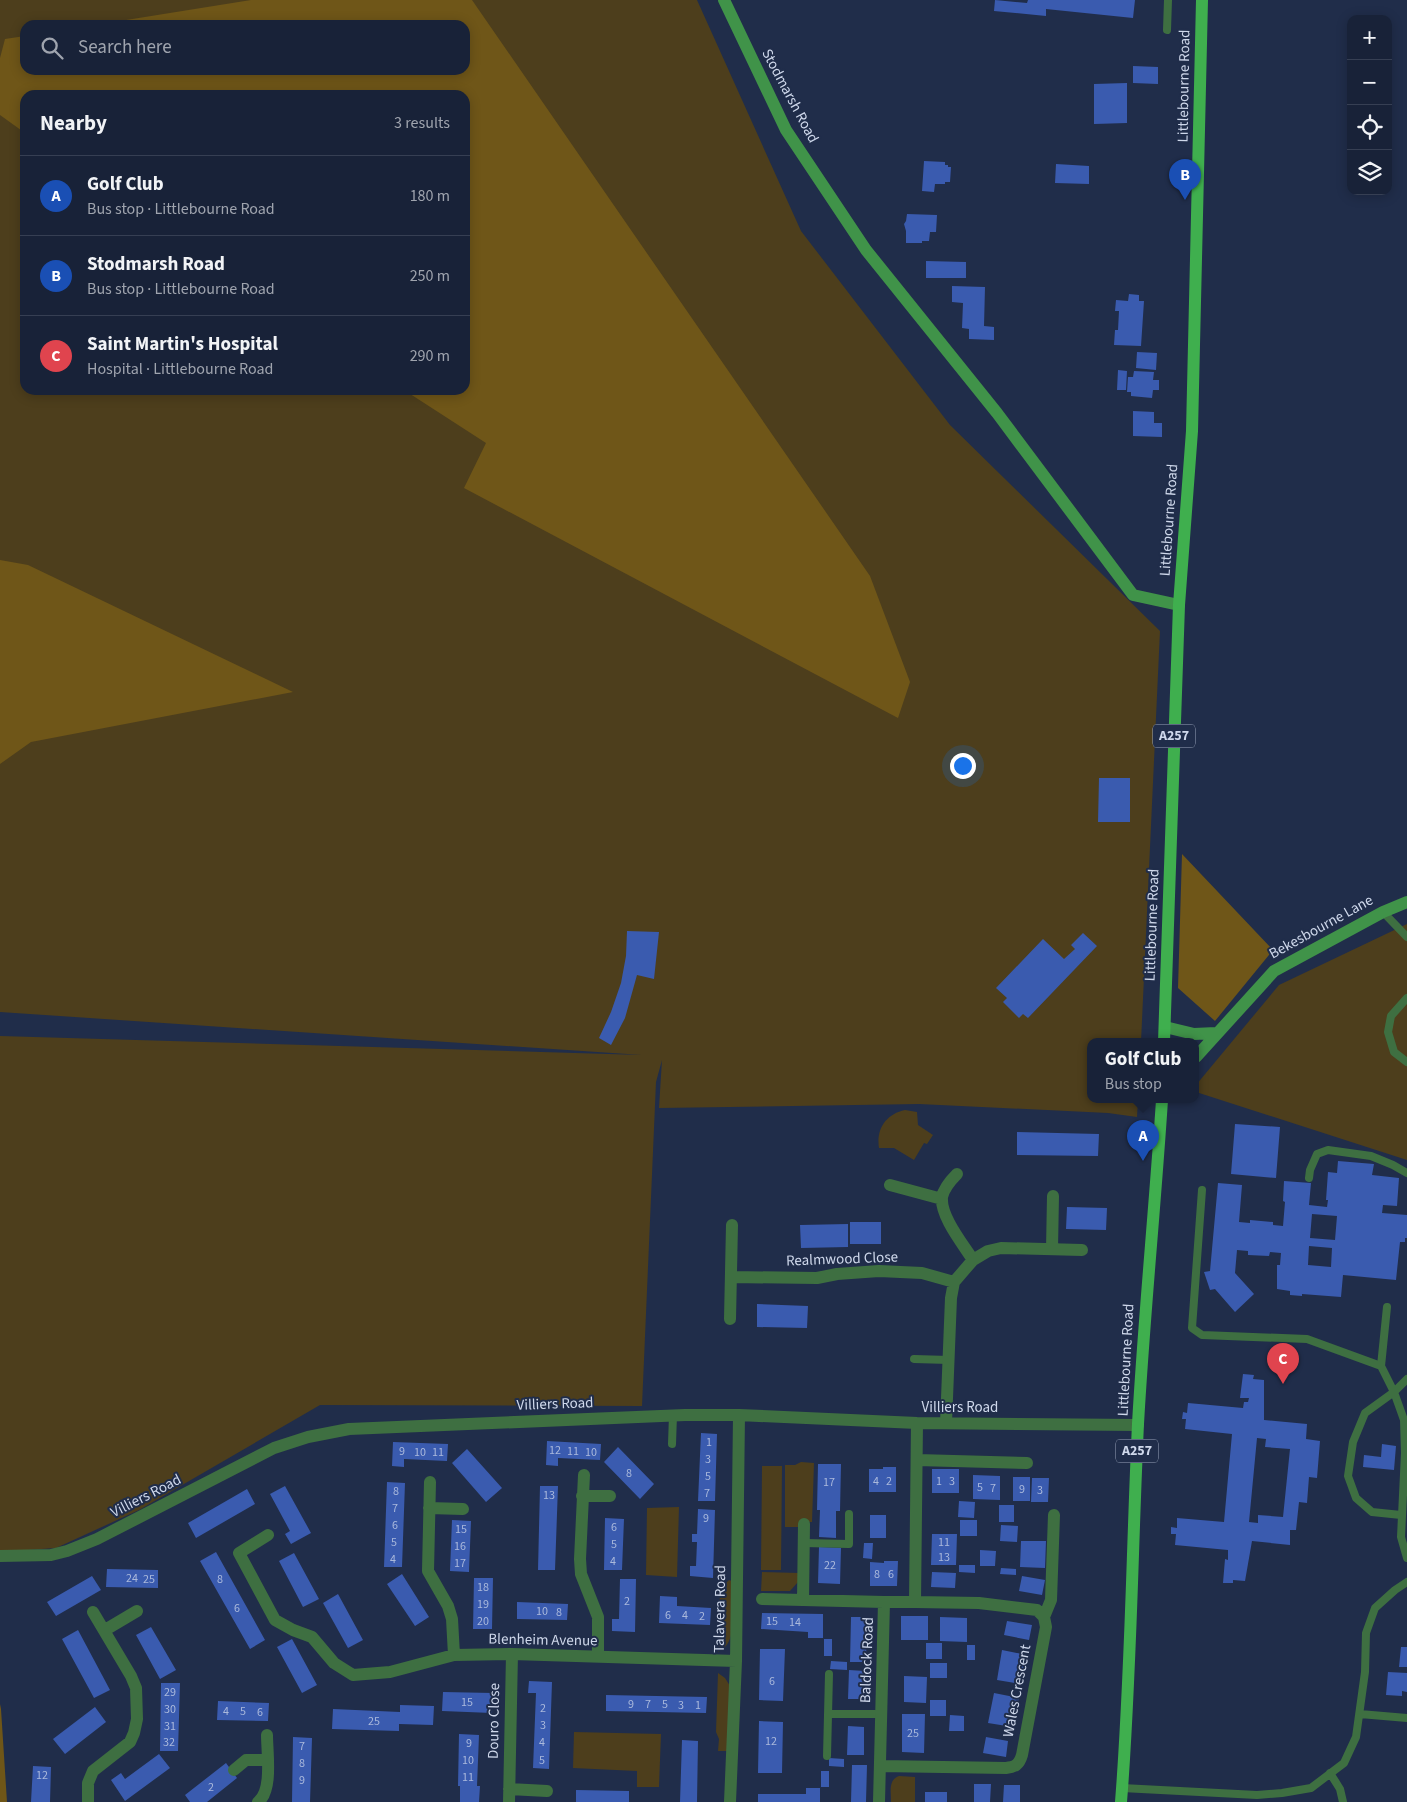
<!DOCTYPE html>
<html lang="en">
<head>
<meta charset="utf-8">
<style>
  :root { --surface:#182238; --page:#212a40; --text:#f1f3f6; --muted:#9fa4ae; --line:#363f53; --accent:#ea580c }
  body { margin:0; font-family:"Source Sans 3",sans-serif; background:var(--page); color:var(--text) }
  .controls { position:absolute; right:15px; top:15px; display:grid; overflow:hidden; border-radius:10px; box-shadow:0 2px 12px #0003 }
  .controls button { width:45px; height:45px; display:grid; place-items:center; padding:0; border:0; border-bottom:1px solid var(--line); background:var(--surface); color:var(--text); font:25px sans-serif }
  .you { position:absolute; left:962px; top:765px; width:18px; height:18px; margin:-12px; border:4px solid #fff; border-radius:50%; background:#1a73e8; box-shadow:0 0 0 8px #1a73e833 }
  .badge { display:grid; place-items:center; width:32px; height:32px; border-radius:50%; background:var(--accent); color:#fff; font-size:16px; font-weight:700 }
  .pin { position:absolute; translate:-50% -41px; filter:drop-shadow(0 1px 2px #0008) }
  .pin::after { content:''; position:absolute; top:26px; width:18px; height:15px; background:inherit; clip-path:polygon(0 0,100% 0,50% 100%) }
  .popup { position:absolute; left:1087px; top:1038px; width:112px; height:65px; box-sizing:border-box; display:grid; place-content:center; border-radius:10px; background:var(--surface); filter:drop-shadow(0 1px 4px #0005); font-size:16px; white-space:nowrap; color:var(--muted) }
  .popup b { font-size:19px; color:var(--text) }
  .popup::after { content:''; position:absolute; left:50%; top:100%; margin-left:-10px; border:10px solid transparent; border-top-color:var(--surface) }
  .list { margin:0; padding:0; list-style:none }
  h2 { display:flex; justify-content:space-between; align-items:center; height:65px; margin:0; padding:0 20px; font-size:21px }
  h2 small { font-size:16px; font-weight:400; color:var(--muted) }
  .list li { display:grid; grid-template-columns:32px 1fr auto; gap:15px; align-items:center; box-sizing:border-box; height:80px; padding:0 20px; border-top:1px solid var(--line) }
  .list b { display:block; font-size:19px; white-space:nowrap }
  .list p { margin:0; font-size:16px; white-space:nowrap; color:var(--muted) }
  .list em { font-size:16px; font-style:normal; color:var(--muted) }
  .icon { flex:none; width:28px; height:28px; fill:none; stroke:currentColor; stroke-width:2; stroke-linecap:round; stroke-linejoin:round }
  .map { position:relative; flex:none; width:1407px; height:1802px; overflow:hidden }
  .search { position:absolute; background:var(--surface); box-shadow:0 2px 12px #0003; left:20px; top:20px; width:450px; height:55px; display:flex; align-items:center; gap:12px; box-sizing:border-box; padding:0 18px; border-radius:15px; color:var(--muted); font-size:19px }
  .panel { position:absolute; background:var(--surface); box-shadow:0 2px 12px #0003; left:20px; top:90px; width:450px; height:305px; border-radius:15px }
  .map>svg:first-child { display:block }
</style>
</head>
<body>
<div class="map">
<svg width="1407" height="1802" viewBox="0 0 1407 1802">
  <rect width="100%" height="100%" fill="#202d4a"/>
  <path fill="#4d3e1c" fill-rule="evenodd" d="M0,0h697l104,231 149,194 210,206 -19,411h-51v58h48l-1,17 -29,-4 -189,-9 -260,4 3,-48 -6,22 -14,324 -322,-1 -181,105 -83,38 -56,4v-516l642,19 -642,-43zM25,25h440v45h-440zM25,95h440v295h-440z
    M1407,924v236l-211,-68v-7l83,-100z
    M905,1110l12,2 1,13 15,10 -6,9 -3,-1 -10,17 -20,-12h-15c-3,-19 7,-34 26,-38z
    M801,1462l13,1 -2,59h-12l-1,5h-14v-62h10z
    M762,1466h20l-1,104h-20z
    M679,1507l-2,70 -31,-2 1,-67z
    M762,1572l37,1 -1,9 -8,9h-29z
    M729,1580l3,1c0,14 3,48 -3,60 -2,5 -6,8 -11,11l2,-63z
    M718,1673l7,5 5,8 -3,65h-9l1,-12 -3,-7z
    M574,1732l87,2 -2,53h-22v-16l-64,-3z
    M899,1776l16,1v25h-24c0,-10 -3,-22 8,-26z"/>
  <path fill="#6f5618" d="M251,0h221l398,576 40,106 -12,36 -434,-230 22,-45 -82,-53h61v-295h-440v38l-25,-18v-57l5,-19 20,-3v34h440v-45h-370z
    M0,560l28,5 265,127 -262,50 -31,22z
    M1182,854l91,96 -58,71 -37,-33z
    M0,1704l1,5 6,93h-7z"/>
  <path fill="#3a5baf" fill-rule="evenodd" d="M995,0l32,3 1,-3h107l-2,18 -87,-9v7l-52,-5z
    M1133,66l25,1v17l-25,-1z
    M1127,83v40l-33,1v-40z
    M924,161l21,1v3h3v2h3l-1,15h-5v2h-10l-1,8 -12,-1z
    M1056,164l33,2v18l-34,-1z
    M907,214l30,1 -1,17h-6l-1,9h-7v2h-16v-12l-2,-7 2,-3z
    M926,261l40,1v16h-40z
    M952,286l33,1 -1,39 10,1v13l-25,-1v-10l-7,-1 1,-25 -11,-1z
    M1129,294l10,1v6h5l-3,45 -27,-1 1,-15h3l1,-19h-4l1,-11 12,1z
    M1137,352l20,1 -1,17 -20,-2z
    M1118,370l9,1 -1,19h-9z
    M1134,371l20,1 -1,8h6v10h-6l-1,8 -21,-2v-4h-4l1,-15h5z
    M1133,411l21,1v11h8v14l-29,-1z
    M1099,778h31v44h-32z
    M627,931l32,1 -5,47 -17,-4 -12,43 -14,27 -12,-7 12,-26 10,-29 5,-27z
    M1083,933l14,13 -69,72 -5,-4 -4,4 -16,-16 4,-4 -11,-10 47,-49 21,20 11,-10 -4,-4z
    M1235,1124l45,3 -4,51 -45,-4z
    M1017,1132l82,2 -1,22 -81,-1z
    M1338,1161l36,3 -2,11 27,3 -2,28 -14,-1 -1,8 25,2v23h-2v4h-5l-4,38 -53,-5 -2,22 -39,-3v2l-12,-1v-4l-13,-2v-24h3l1,-12 -11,-1 -1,4 -21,-1v-4l-11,-1 -2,23 19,21 -19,18 -20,-23 -5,1 -6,-18 6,-1 8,-88 24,2 -3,37 11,1v-3l23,2v3l10,1 2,-24 -2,-1 1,-20 27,2 -2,22 18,2 1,-7h-2l2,-28 9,1zM1312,1214l25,2 -2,24 -25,-2zM1309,1246l23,2 -1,19 -23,-2z
    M1067,1207l40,1 -1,22 -40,-1z
    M850,1222h31v22h-31z
    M848,1224v23l-47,1 -1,-23z
    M757,1304l51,2 -1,22 -50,-1z
    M1243,1374l11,1 -1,4 11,1v40l43,4 -1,15 14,2 -3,37 -8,-1 -2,26 -8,-1 -3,28h-6v15l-38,-4 -7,40 -12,-1v3h-10l2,-24 3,1v-10l-53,-5 1,-11h-5v-7l6,1v-10l47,4 8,-88 -47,-5 1,-10h-4l1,-7 4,1 1,-10 55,5 1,-6h4l1,-4h-9zM1257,1438l9,1 -1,8 25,2 -7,68 -25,-2v8l-9,-1z
    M701,1433l16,1 -2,67h-17z
    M547,1441l54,3 -1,16 -42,-2v8l-12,-1z
    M393,1442l55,2 -1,17 -43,-2v8l-12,-1z
    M1382,1444l14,2 -2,24 -31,-3 1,-12 17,2z
    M618,1447l36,37 -14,15 -36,-37z
    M467,1449l35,39 -16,14 -34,-39z
    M818,1464h23l-1,47h-4v27l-17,-1 1,-27h-3z
    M883,1467h13v25h-27v-23h14z
    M932,1469h27v24h-27z
    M973,1475l27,1v24l-27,-1z
    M1013,1477h17v24h-17z
    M1032,1478h17l-1,24h-17z
    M387,1482l18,1 -3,84h-18z
    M285,1486l26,47 -20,11 -6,-10 5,-3 -20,-37z
    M540,1486h18l-3,84h-17z
    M247,1489l8,15 -59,34 -8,-15z
    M959,1501l16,1 -1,16 -16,-1z
    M999,1505h15v17h-15z
    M698,1509l17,1 -2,68 -23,-2v-10h6l1,-24h-5v-8h5z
    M870,1515h16v23h-16z
    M605,1518l19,1 -2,51h-18z
    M452,1520l19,1 -2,51 -19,-1z
    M960,1520h17v16h-17z
    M1001,1525l17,1 -1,16 -17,-1z
    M932,1534h25l-1,31h-25z
    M1021,1541h25l-1,27 -25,-1z
    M864,1543h9l-1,16 -9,-1z
    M819,1547l22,1 -1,36 -22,-1z
    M980,1550l16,1 -1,15h-15z
    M216,1552l49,88 -15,9 -50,-88z
    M294,1553l25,46 -16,8 -24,-46z
    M884,1561h14l-1,25h-27v-24l14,1z
    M959,1565h16v8l-16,-1z
    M1001,1568l15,1v6l-16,-1z
    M107,1569l51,1v18l-52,-1z
    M932,1572l24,1 -1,15 -24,-1z
    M402,1574l27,43 -14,9 -28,-42z
    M92,1576l9,14 -45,26 -9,-14z
    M1022,1576l23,4 -3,15 -23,-4z
    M474,1578h19l-1,51h-19z
    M620,1579h16l-1,53 -23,-1v-12h7z
    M338,1594l25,46 -15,8 -25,-45z
    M660,1596l17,1v9l34,2 -1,17 -51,-2z
    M517,1602l51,2 -1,16 -50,-1z
    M762,1613l61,1v24h-15v-6l-47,-3z
    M901,1616h27v24h-27z
    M851,1617h16l-1,45h-16z
    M940,1617l27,1v24l-27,-1z
    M1007,1621l25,4 -3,15 -25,-5z
    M151,1627l25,43 -16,9 -24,-44z
    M78,1630l32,60 -16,8 -32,-59z
    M292,1639l25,46 -15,8 -25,-46z
    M824,1639h8v17h-8z
    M926,1643h16v16h-16z
    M967,1645h8v15h-8z
    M1401,1647h6v20h-8z
    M760,1649h25l-2,52 -24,-1z
    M1002,1650l25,5 -6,29 -24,-4z
    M831,1661l16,1v8l-17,-1z
    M930,1663h17v15h-17z
    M849,1670l16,1v28h-17z
    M1388,1672l19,1v19l-5,-1v5l-16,-1z
    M904,1676l23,1 -1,26 -22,-1z
    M529,1681l23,1 -3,87 -16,-1 3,-75h-8z
    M161,1683h19l-2,68h-18z
    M443,1692l50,1 -1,20 -50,-2z
    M994,1693l25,5 -6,29 -25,-4z
    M606,1695l101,2 -1,16 -100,-2z
    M930,1700h16v16h-16z
    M218,1701l51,2 -1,18 -51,-1z
    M400,1705l34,1 -1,19 -34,-1v7l-67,-2 1,-20 67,3z
    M95,1707l11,15 -41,32 -12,-15z
    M902,1714h23l-1,39 -22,-1z
    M950,1715l14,1v15h-15z
    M759,1721l24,1 -1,51h-24z
    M848,1726l16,1v28h-17z
    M459,1734l20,1 -2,51h3l-1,16h-19v-16h-2z
    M293,1737l19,1 -2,64h-18z
    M986,1737l22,4 -2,16 -23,-4z
    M682,1740l16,1 -1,61h-17z
    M159,1754l11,14 -45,33 -14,-21 10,-7 4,6z
    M829,1758l15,1v8l-15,-1z
    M226,1763l11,15 -30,24h-17l-5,-7z
    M852,1765h15l-1,37h-15z
    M33,1766l18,1 -1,35h-19z
    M821,1771h8v16h-8z
    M974,1784h17l-1,18h-16z
    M1004,1785h16v17h-17z
    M806,1788h14v14h-62v-8h48z
    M576,1790l53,1v11h-53z
    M925,1792h22v10h-22z"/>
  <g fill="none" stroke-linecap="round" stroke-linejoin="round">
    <path stroke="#3e6f41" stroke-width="8" d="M1167,30l1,-30
      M1383,912l24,25
      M1407,998l-16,18 -3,16 6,20 13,10
      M1309,1178l1,-8 7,-16 11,-4 43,6 22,9 14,8
      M1202,1190l-10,138 10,7 105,4 74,27 13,26 10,28 1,33 -4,84 6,21
      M914,1359l35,1
      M1381,1366l6,-59
      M672,1444l1,-29
      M1401,1515l-29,-3 -16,-14 -8,-22 5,-34 12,-29 29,-21 13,-13
      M804,1543l45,1v-30
      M829,1714h52
      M1360,1714l47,4
      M827,1756l2,-82
      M1330,1773l10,16 3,13
      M1122,1788l135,7 25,-2 29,-5 33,-25 12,-26 9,-65 1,-39 9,-25 20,-18 12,-8"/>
    <path stroke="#3e6f41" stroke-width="12" d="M957,1174c-6,6 -13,14 -15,23 -2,19 21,47 31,63
      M890,1185l52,14
      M1052,1249l1,-53
      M731,1277l86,1 20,-4 42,-3 43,2 32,9
      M730,1319l2,-94
      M946,1423l5,-125 3,-16 19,-22 15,-9 13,-3 81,2
      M917,1460l110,3
      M584,1475l-4,84 1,15 17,43v40
      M430,1482l-2,89 20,35 4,13 2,36
      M582,1496h28
      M429,1508l34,1
      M268,1535l-29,18 36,67 18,10 19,7 22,26 19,12 37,-3 64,-17 58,-1 224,7
      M0,1556l51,-1 16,-4 30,-12 177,-91 34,-11 41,-8 336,-14h54l178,8 221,2
      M762,1599l122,3
      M803,1600l1,-76
      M1044,1617l7,-17 3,-85
      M105,1630l32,-19
      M880,1766l126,2c9,-1 13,-3 16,-13l24,-128 -2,-10 -7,-7 -58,-7 -64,-1
      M234,1770l12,-10h21
      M509,1789l38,2
      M88,1802v-19l5,-12 37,-29 4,-9 3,-14 -1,-31 -5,-12 -38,-64
      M258,1802c15,-11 9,-49 9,-67
      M509,1802l3,-148
      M730,1802l6,-141 3,-246
      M879,1802l5,-200h31l2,-179"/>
    <path stroke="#409349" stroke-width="12" d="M724,0l62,130 80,120 131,163 136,182 46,10
      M1165,1027l29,7 22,-1
      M1196,1057l78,-86 109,-59 24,-10"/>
    <path stroke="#3faf4e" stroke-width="12" d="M1164,1042l15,-437 13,-174 10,-431
      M1121,1802c10,-126 11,-252 17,-378 6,-108 17,-216 24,-324"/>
  </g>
  <g text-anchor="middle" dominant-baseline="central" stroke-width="4" stroke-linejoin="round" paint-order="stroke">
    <g font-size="12" fill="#aab9dc">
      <text x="709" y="1442">1</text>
      <text x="555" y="1450">12</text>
      <text x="402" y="1451">9</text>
      <text x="573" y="1451">11</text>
      <text x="420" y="1452">10</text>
      <text x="438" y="1452">11</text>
      <text x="591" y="1452">10</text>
      <text x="708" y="1459">3</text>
      <text x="629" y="1473">8</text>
      <text x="708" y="1476">5</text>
      <text x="876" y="1481">4</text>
      <text x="889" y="1481">2</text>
      <text x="939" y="1481">1</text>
      <text x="952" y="1481">3</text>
      <text x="829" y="1482">17</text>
      <text x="980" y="1487">5</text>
      <text x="993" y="1488">7</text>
      <text x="1022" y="1489">9</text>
      <text x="1040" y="1490">3</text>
      <text x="396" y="1491">8</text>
      <text x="707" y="1493">7</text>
      <text x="549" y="1495">13</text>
      <text x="395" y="1508">7</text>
      <text x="706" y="1518">9</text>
      <text x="395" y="1525">6</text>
      <text x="614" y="1527">6</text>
      <text x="461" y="1529">15</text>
      <text x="394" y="1542">5</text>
      <text x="944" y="1542">11</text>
      <text x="614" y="1544">5</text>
      <text x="460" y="1546">16</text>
      <text x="944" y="1557">13</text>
      <text x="393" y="1559">4</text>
      <text x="613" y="1561">4</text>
      <text x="460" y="1563">17</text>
      <text x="830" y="1565">22</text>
      <text x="877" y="1574">8</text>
      <text x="891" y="1574">6</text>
      <text x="132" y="1578">24</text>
      <text x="149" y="1579">25</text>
      <text x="220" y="1579">8</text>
      <text x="483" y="1587">18</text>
      <text x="627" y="1601">2</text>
      <text x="483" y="1604">19</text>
      <text x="237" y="1608">6</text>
      <text x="542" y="1611">10</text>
      <text x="559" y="1612">8</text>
      <text x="668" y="1615">6</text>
      <text x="685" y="1615">4</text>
      <text x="702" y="1616">2</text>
      <text x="483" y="1621">20</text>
      <text x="772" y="1621">15</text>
      <text x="795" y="1622">14</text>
      <text x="772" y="1681">6</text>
      <text x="170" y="1692">29</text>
      <text x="467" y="1702">15</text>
      <text x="631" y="1704">9</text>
      <text x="648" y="1704">7</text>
      <text x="665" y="1704">5</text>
      <text x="681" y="1705">3</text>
      <text x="698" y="1705">1</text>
      <text x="543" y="1708">2</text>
      <text x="170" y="1709">30</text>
      <text x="226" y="1711">4</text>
      <text x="243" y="1711">5</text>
      <text x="260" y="1712">6</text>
      <text x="374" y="1721">25</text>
      <text x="543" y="1725">3</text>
      <text x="170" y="1726">31</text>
      <text x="913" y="1733">25</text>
      <text x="771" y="1741">12</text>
      <text x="169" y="1742">32</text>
      <text x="542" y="1742">4</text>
      <text x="469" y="1743">9</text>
      <text x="302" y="1746">7</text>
      <text x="468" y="1760">10</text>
      <text x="542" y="1760">5</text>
      <text x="302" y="1763">8</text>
      <text x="42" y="1775">12</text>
      <text x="468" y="1777">11</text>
      <text x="302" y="1780">9</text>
      <text x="211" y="1787">2</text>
    </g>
    <g fill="#202d4a" stroke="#9aa5bb" stroke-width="1">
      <rect x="1153" y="724.5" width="42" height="23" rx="4"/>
      <rect x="1116" y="1439.5" width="42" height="23" rx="4"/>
    </g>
    <g font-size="14" font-weight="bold" fill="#cfd8eb">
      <text x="1174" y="736">A257</text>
      <text x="1137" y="1451">A257</text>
    </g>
    <g font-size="15" fill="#cfd8eb" stroke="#202d4a">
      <text transform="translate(1184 86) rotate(-89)">Littlebourne Road</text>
      <text transform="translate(790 96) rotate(62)">Stodmarsh Road</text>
      <text transform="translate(1169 520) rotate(-86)">Littlebourne Road</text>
      <text transform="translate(1152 925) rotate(-88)">Littlebourne Road</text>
      <text transform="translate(1321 927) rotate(-29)">Bekesbourne Lane</text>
      <text transform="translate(842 1259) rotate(-2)">Realmwood Close</text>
      <text transform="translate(1126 1360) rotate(-87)">Littlebourne Road</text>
      <text transform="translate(555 1404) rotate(-2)">Villiers Road</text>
      <text x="960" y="1407">Villiers Road</text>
      <text transform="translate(146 1496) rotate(-27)">Villiers Road</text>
      <text transform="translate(720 1609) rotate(-89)">Talavera Road</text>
      <text transform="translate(543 1640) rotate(1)">Blenheim Avenue</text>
      <text transform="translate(867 1660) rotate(-88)">Baldock Road</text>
      <text transform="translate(1017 1691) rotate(-79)">Wales Crescent</text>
      <text transform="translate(494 1721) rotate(-89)">Douro Close</text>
    </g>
  </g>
</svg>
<div class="controls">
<button>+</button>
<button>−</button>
<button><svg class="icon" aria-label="locate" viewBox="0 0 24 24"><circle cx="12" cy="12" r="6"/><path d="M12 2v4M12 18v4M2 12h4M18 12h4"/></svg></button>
<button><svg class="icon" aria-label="layers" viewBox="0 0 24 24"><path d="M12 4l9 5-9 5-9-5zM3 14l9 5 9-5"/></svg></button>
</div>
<div class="you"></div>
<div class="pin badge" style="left:1143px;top:1161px;background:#1a4fb4">A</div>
<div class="popup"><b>Golf Club</b>Bus stop</div>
<div class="pin badge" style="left:1185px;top:200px;background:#1a4fb4">B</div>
<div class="pin badge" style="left:1283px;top:1384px;background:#e0444e">C</div>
<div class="search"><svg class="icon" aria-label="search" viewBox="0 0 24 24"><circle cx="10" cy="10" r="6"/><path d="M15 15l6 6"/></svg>Search here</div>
<section class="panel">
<h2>Nearby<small>3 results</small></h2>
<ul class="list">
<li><span class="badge" style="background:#1a4fb4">A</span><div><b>Golf Club</b><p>Bus stop · Littlebourne Road</p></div><em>180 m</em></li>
<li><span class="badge" style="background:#1a4fb4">B</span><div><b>Stodmarsh Road</b><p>Bus stop · Littlebourne Road</p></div><em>250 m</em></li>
<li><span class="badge" style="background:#e0444e">C</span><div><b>Saint Martin's Hospital</b><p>Hospital · Littlebourne Road</p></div><em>290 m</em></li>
</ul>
</section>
</div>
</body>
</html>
